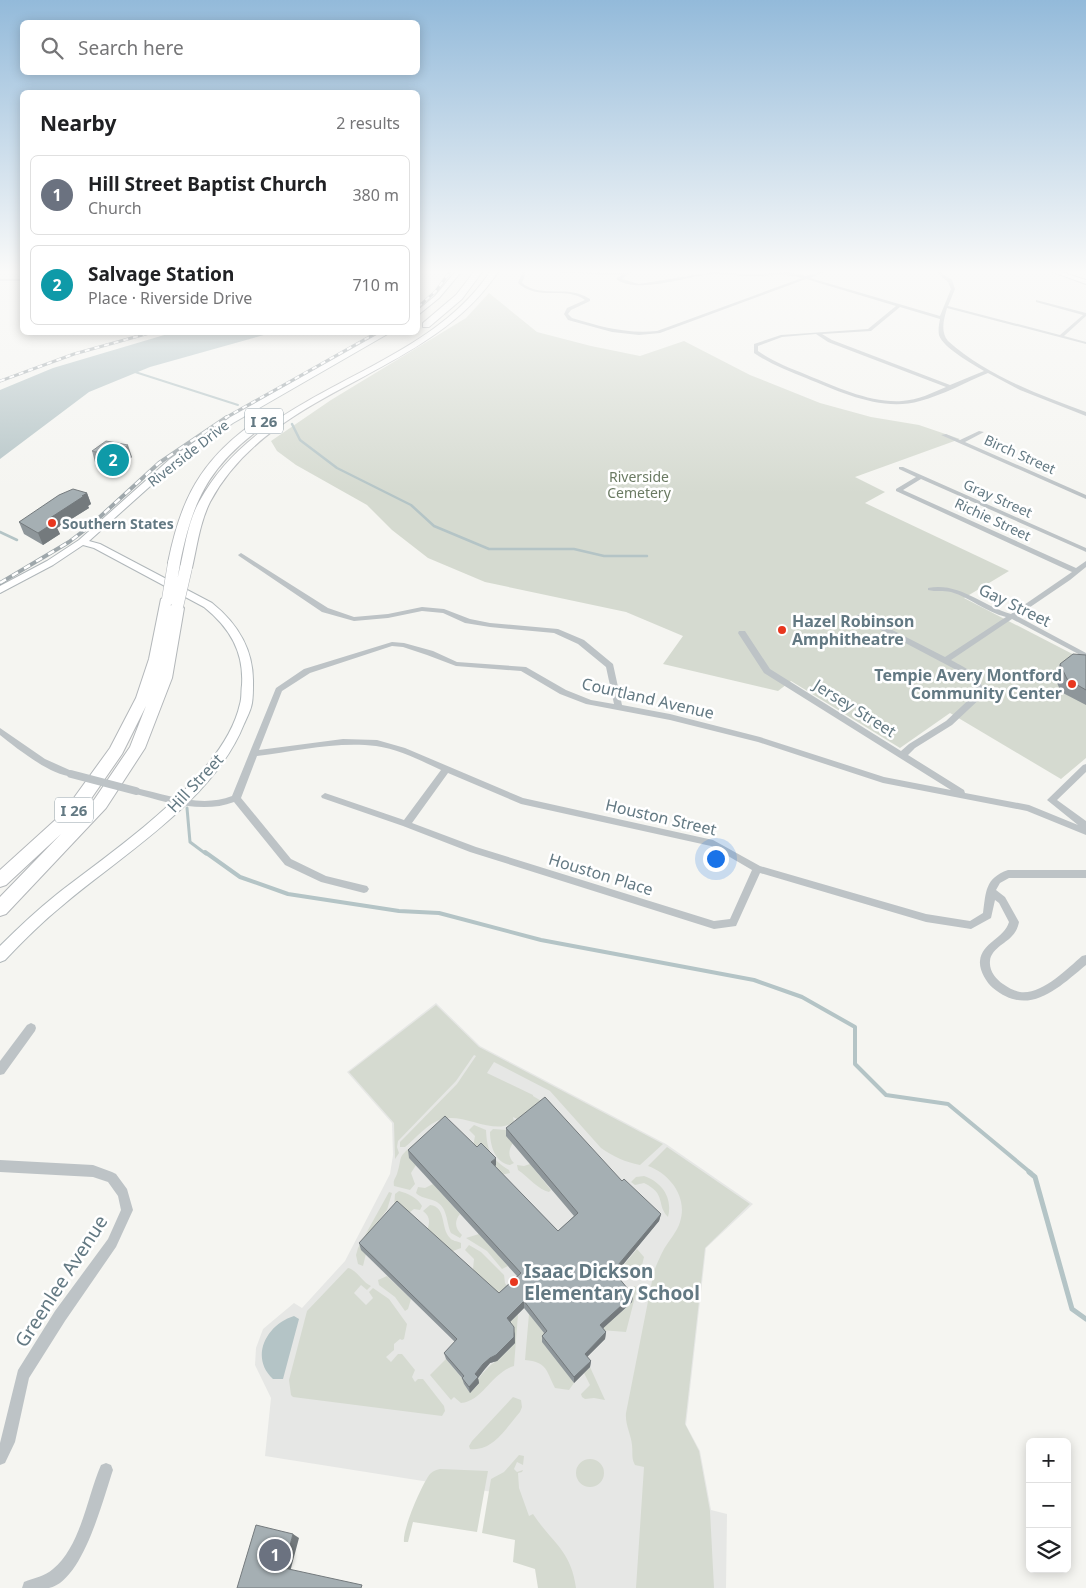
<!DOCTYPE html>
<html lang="en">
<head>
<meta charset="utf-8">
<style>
  :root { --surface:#fff; --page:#f2f2f2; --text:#202124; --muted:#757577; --line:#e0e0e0; --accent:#7c3aed }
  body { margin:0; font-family:"Noto Sans",sans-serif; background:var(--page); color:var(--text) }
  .controls { position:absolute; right:15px; bottom:15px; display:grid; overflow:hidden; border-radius:8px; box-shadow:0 2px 12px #0003 }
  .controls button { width:45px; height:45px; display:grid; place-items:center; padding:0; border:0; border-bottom:1px solid var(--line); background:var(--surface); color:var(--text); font:25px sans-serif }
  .you { position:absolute; left:715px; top:858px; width:18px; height:18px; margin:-12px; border:4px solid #fff; border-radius:50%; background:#1a73e8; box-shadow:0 0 0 8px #1a73e833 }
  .badge { display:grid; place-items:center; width:32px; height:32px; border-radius:50%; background:var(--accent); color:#fff; font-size:16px; font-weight:700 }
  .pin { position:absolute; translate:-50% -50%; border:2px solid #fff; box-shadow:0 1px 5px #0006 }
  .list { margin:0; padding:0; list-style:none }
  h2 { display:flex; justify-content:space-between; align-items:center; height:65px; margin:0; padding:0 20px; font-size:21px }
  h2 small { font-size:16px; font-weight:400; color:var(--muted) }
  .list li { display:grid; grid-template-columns:32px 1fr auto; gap:15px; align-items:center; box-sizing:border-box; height:80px; margin:0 10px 10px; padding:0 10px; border:1px solid var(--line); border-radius:8px }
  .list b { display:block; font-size:19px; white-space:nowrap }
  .list p { margin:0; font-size:16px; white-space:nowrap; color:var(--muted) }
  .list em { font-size:16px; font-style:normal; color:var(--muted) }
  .icon { flex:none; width:28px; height:28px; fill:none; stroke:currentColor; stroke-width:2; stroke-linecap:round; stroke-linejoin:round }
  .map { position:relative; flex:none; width:1086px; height:1588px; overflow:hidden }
  .search { position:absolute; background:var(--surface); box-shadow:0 2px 12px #0003; left:20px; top:20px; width:400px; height:55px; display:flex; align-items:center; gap:12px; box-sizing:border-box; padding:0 18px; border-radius:8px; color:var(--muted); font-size:19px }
  .panel { position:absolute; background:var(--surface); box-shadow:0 2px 12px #0003; left:20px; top:90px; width:400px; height:245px; border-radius:8px }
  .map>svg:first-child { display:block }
</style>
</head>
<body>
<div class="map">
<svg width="1086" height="1588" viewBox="0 0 1086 1588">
  <rect width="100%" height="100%" fill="#f5f5f1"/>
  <path fill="#e6e7e5" d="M436,1003l44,43 186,98 87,60 -47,44 -20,177 14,26 11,59 16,4 -1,74h-176l-45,-94 -240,-38 6,-58 -16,-33 1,-17 7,-19 31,-26 8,5 43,-47 45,-87 3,-19 -1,-32 -45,-51z"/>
  <path fill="#d5dad0" d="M489,293l48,39 54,14 49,10 44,-15 66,34 70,28 51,14 48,8 41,14 -105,38 30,15 -20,11 144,68 -45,27 122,63v97l-25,21 -111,-66 -50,35 -109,-67 -13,10 -115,-27 20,-28 -57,-24 -141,-30 -57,-24 -36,-28 -25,-25 -71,-40 -19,-14 -6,-10 60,-41 135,-82z
    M436,1005l43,42 184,97 -23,21c-15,-3 -26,-8 -39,-17l-51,-57 -56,-29 -7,11 46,22v1l15,9 -27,16 -8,-4 1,5c-20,14 -49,-9 -72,-3 -14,4 -26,19 -37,28h-5v-5l4,-4 53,-54 19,-28 -2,-1 -18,26 -58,60 -1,6 2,6 -4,6 -1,-36 -45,-51z
    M474,1125l12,5c1,21 5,29 23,40l1,3 -9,2 -10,-5 5,-4 -23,-19 2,-11 -6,-6z
    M493,1129l14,1 6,13c-5,7 -5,14 1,20l-4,2c-15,-2 -20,-20 -20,-33z
    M413,1145l-3,13 6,7 -5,8 4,11 -5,6 -16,-4c-1,-6 1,-7 3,-12 6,-18 -1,-15 16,-29z
    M667,1147l83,57 -45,44 -20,176 14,27 11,60 4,77h-78l8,-121 -9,-2c-4,-7 -2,-12 -3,-20 -1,-11 -7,-20 -6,-32l28,-142c3,-7 6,-15 10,-22 5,-9 13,-17 16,-27 8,-25 -10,-48 -32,-56z
    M530,1164l21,26 -2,2c-10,-2 -21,-15 -31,-22l-1,-5 7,1z
    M644,1176c18,6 29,22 24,41 -12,-12 -1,-23 -24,-34l-9,2 -4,-3 5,-5z
    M433,1184l27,30c-6,7 -5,15 2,21l-2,3 -9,-5c-5,-11 -3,-26 -16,-32 -7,-3 -14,-3 -19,-8l2,-6 7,1z
    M399,1191c8,2 19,7 23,15l-2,4 -6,-1 -8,6 -12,-6 1,-15z
    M389,1192l3,1 -5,17 -15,19 -9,37 -5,-2 -2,-9 2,-7z
    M430,1205c17,2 10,23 20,33 2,3 7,3 11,5v5l-8,3 -4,3 -23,-22c4,-8 5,-15 -3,-21z
    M479,1234l29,32 -6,3 -15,-18 -21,-13z
    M469,1245l12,7 23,23 1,8 5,7 -10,10 -27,-31 1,-10 -9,-9z
    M637,1249l7,8 -5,21 -4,1 -13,-12z
    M348,1268c9,2 14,14 23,18l-4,4 -6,-5 -7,8 12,12 7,-7 -4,-6 4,-4 16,11 18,25 -3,15 -2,1 -2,-1 -6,5v6l-8,7 5,5 7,-8h4l13,16 -3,7 3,5 3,-3h5l21,27 1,5 -3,5 -149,-19 -2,-2 -2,-15 18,-69z
    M387,1276l24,23 -3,10 -3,2 -10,-14 -16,-12 -1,-5z
    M635,1286l2,3 -11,43 -25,-2 31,-28 -7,-8 7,-7z
    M518,1314l-4,52c-23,7 -31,35 -53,37l-7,-6 -3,3 -21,-25 16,-16 19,23 -1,2 5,7h3c10,-24 26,-29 43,-48l-8,-18z
    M529,1314l18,23 27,46 -5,7 -14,-2c-9,-18 -8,-26 -30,-28z
    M590,1367l15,33 -11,-2 -9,1 -3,-2 -1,-3 9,-9 -6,-12z
    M513,1397l8,3 1,7 -2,5c-14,16 -27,40 -50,37l-1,-3 3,-5z
    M519,1455l5,1 -1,9 -6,-3 -3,7 3,3 6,-2 -1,2 -4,1 1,15 10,28 4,-2c19,29 38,36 43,74h-38l-3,-19 -22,-7 2,-22 -33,-7 9,-54 13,-7z
    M576 1473a14 14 0 1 1 28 0a14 14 0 1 1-28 0Z
    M440,1469l48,2 -11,61 -64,-10 -5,20h-4c-2,-12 18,-58 26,-68 3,-3 6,-4 10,-5z"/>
  <path fill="#b4c4c6" d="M171,333h100l-121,34 -61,25 -89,67v-69l53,-22z
    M294,1316l5,3 -16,60h-10c-24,-22 -6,-55 21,-63z"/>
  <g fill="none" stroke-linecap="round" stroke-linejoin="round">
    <path stroke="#b4c4c6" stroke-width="2" d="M132,371l106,34"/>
    <path stroke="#b4c4c6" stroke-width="2.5" d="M292,424l8,16 37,28 74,37 23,21 55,23h85l30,7h43
      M0,532l17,8"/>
    <path stroke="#b4c4c6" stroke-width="3" d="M187,808l3,34 16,12"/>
    <path stroke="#b4c4c6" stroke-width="4" d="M205,852l35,25 48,17 111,17 40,2 102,27 213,40 48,17 53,30v37l31,31 62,9 83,69"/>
    <path stroke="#b4c4c6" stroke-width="5" d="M1029,1172l6,5 37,132 14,10"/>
    <g stroke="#b0b7ba" stroke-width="2">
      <path id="secondary" d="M455,272h6l-22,26 -21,17v-5l17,-14z
        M1053,272h8l25,8v4z
        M382,332h9l-158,91 -57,40 -87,78 11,3 112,59c26,21 42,47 41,81 0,6 0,13 -1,19 -1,7 -5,14 -8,21 -30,76 -121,130 -181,181 -21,17 -40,36 -58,55l-5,2v-16c18,-18 36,-35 56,-51 56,-44 168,-118 184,-191 2,-6 1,-13 2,-19 2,-33 -12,-57 -38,-78l-110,-59 -11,-3 -30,20 -53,28v-7l47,-25 32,-21 91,-81 57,-40z"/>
    </g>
    <g stroke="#b3b7ba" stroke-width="2">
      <path id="highway" d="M474,272h8l-20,27 -33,28h-6v-4l33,-28z
        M490,272h8c-70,106 -227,115 -288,230 -10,20 -13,44 -18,66l-6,4 -4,-1 -2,-3c5,-22 8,-46 19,-66 63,-117 220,-125 291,-230z
        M268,415l4,1v4c-59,41 -78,73 -92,143l-6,4 -4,-1 -2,-3c11,-55 27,-93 71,-129 8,-6 19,-16 29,-19z
        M168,595l7,4 -2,6h9l2,3 -12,70 -27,70 -39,60 -100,106 -6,2v-19l61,-63 -55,51 -6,2v-17l63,-57 47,-65 26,-50 13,-39 12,-60zM146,706l-16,41 -36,53 -15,16 43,-62z"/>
    </g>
    <path fill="#bdc3c6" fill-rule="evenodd" d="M522,272h4l-4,11c21,16 45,1 68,16v2l-19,9 -3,4 4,4c30,9 54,16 85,13l145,-53c-17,-5 -33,-2 -50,-2 -13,0 -26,-2 -39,-2 -27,2 -72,20 -96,6v-2l5,-3 -62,-2 -2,-1 67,1 6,-1 -9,7 17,5 74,-12 38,2 39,-2 16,4 13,-4h5l-1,1 -13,5 130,38 11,-27 -3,-7 -12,-10h4l12,8 3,9 -7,17 112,29 23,-20 -47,-13v-2l50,13v3l-22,20 22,6v2l-139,-36c-3,11 -7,23 1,33 39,35 90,53 138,71v4l-66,-26 -32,-17c-22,9 -45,22 -68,28 -38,11 -80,-9 -114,-23 -18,-7 -36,-14 -52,-25v-9l27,-9 87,-6 28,-23 -90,-27 -146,54 -21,2 -27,-3 -44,-12 -4,-6 3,-6 18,-8c-21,-15 -46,2 -67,-17zM900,307l40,12c-1,5 -2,11 -1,16 4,13 34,29 45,36l-34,14 -118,-45 -10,-6 49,-3zM816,334l12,8 118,45c-14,6 -28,13 -44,14 -32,2 -66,-14 -95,-26 -17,-7 -34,-13 -49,-24v-5l24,-9z
      M0,279h22v2h-22z
      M979,431l5,1 -19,10 121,53v4l-145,-64 5,-1 14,6z
      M899,467h4l183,81v4l-2,-1 -163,-72 -18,11 173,78 10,-7v6l-16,13 -53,36 69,37v5l-74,-39 -61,41c18,10 27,13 34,33l-1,2 -32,30 -37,23 -7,7 56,35 1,3 64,12 49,20 -31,-25 36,-35 3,-1v8l-29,28 29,21v14l-59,-24 -144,-28 -125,-41 -88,-22 -84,-16 -26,-10 -39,-23 -65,-5 -29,-11 -24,-8 -11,-1 -82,27 -28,18 -23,59 84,-11 34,1 28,8 118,50 190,42 47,26 166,48 44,7 13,-8c3,-21 2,-35 25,-43h78v8h-77l-9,5 -4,7 9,7 14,25c-1,5 -3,10 -7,14 -7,8 -21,13 -22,25 -1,10 6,18 13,23 6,4 11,7 17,8 22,3 47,-23 62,-36l4,-1v10c-28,23 -57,53 -93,23 -7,-6 -14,-18 -13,-27 2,-19 24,-22 29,-39l-10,-19 -4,-3 -4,18 -20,11 -45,-7 -166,-49 -24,53 -22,3 -244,-77 -67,-26 -81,-28 -1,-2 4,-3 79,27 37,-50c-20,-9 -42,-21 -65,-24 -38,-5 -81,5 -119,10l-16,42 50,61 35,17 41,10 2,3 -2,3 -3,1 -43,-11 -36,-17 -51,-63c-31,12 -70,0 -101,-9l-1,-2 4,-3c31,7 66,20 96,8l44,-108 28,-19 88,-27 12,1 29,8 24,11 69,5 40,23 25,10 23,4 -8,-37 -28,-23 -24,-11 -64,-6 -25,-4 -22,-10 -21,-2 -34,7 -34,3 -32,-9 -83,-56 -1,-1 3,-2 87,55 26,9 34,-3 34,-7 22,2 26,10 20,4 68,6 26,11 29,24 9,41 48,9 90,23 124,40 67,13 -187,-117 -26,-40 1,-2h6l25,38 131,82 8,-7 37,-23 31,-29 -4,-9 -7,-8 -110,-58 1,-2h6l82,42 61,-40c-20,-5 -35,-19 -55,-25 -8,-2 -15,0 -23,-2v-2c32,-6 54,18 83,26l61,-42 -176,-81v-2l20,-12 -17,-8zM448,773l73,31 190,42 41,24 -22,49 -16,2 -238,-74 -64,-24z
      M0,728l45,31 29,13 1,2 -1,2c-19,3 -59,-29 -74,-41z
      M31,1023l4,2 1,3 -1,3 -31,43 -4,1v-14l27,-36z
      M0,1160l93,5 19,7 4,2 11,15 6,21 -17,37 -51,74 -36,57 -14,64 -10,21 -5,2v-22l18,-73 37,-59 53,-72 13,-29 -3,-14 -10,-14 -15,-5 -93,-5z
      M106,1463l5,2 2,5c-10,29 -30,111 -64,118 -8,0 -18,0 -27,0l2,-6c10,-4 21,-6 29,-13 28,-23 34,-72 48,-104z"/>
    <use href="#secondary" fill="#fff" fill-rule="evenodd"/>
    <use href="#highway" fill="#fff" fill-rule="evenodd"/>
    <g stroke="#9ea7ab" stroke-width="3">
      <path id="rail-far1" d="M418,307l18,-16 14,-19
        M0,381l74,-27 79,-22
        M225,418l153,-86"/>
    </g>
    <g stroke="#9ea7ab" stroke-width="4">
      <path id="rail" d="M0,583l69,-41 21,-16 69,-63 68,-46"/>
    </g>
    <use href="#rail-far1" stroke="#fff" stroke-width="2" stroke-dasharray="5" stroke-linecap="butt"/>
    <use href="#rail" stroke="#fff" stroke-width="2.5" stroke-dasharray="7" stroke-linecap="butt"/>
    <g stroke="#b3b7ba" stroke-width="13" stroke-linecap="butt">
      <path id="highway-bridge" d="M168,599l6,-36
        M177,607l9,-39"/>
    </g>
    <path stroke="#bdc3c6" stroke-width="8" d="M71,774l65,17"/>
    <use href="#highway-bridge" stroke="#fff" stroke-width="12"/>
  </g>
  <path fill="#8e969a" d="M92,451l40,6 -14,10h-7l-16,-5z
    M87,493l4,11 -3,2 1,2 -32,20 3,6 -17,11 -19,-11 -5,-12z
    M1086,655v50l-25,-13 -7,-16 6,-12z
    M506,1128l116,53 39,33 -2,7 -44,53 18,21 -1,7 -29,26 3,4 -1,7 -18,18 4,4 -1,6 -16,16 -32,-41v-6l2,-3 -20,-25 -14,14 5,12v9l-18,18 -7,2 -6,7 -6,8 1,5 -9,10 -6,-9 -2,-6 -16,-19 -2,-6 11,-11 -94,-92 -2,-7 140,50 18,-17 -108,-118 -1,-8 88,15 -1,2 63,64 16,-15 -68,-80z"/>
  <path fill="#747a7d" d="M128,445l4,12 -14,10 -4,-12z
    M87,493l4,11 -3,2 1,2 -32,20 3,6 -17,11 -5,-12 9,-13z
    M496,1158v7l-5,5v-8z
    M661,1214l-2,7 -47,57 1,-7z
    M633,1295l-1,7 -33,30 1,-7z
    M524,1301v7l-17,17v-7z
    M514,1327l1,16 -18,18 -7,2 -6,7 -6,8 1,5 -9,10 -1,-6 6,-13z
    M606,1332l-1,7 -21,21 1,-6z
    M591,1361l-1,6 -16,16v-6z
    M293,1534l6,4 -9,34 -6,-4z"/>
  <path fill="#a5afb3" stroke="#747a7d" d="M106,441l22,4 -14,10h-7l-15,-4z
    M73,489l14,4 -5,3h2l-37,24 8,2 -17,11 -19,-11 40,-27z
    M1073,654l13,1v35l-19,-11 -7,-15z
    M545,1097l77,84 2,-2 37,35 -48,57 20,24 -33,30 6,7 -21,22 6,7 -17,16 -32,-41 5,-5 -23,-30 -17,17 7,9v10l-18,18 -6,3 -7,6 -8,10 3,3 -9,10 -7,-9 2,-2 -20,-23 13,-14 -98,-96 38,-42 102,92 22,-20 -113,-123 37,-34 32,31 4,-4 15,15 -5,4 67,69 20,-18 -72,-85z
    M256,1525l37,9 -9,34 78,17 -1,3h-124z"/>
  <linearGradient id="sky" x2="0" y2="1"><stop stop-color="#93bada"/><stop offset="0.55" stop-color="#fafaf9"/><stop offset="1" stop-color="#fafaf9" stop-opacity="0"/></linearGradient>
  <rect width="1086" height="494" fill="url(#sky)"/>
  <g fill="#e8371f" stroke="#fff" stroke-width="2">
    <circle cx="52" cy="523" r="5"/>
    <circle cx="782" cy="630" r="5"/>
    <circle cx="1072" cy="684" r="5"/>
    <circle cx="514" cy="1282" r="5"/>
  </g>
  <g text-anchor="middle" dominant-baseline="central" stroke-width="5" stroke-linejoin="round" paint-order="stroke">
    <g font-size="14" fill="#637983" stroke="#fff">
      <text transform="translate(188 453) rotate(-38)">Riverside Drive</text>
      <text transform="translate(1020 454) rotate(24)">Birch Street</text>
      <text transform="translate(998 498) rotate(24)">Gray Street</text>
      <text transform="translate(993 519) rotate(25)">Richie Street</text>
    </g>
    <g font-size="14" fill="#6a7a62" stroke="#fff">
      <text x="639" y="476">Riverside<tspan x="639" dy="16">Cemetery</tspan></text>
    </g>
    <g font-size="14" font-weight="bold" fill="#637983" stroke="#fff" text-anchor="start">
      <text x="62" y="523">Southern States</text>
    </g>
    <g fill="#fff" stroke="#92a1a8" stroke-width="1">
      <rect x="245" y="408.5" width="38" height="25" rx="4"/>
      <rect x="55" y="797.5" width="38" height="25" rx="4"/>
    </g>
    <g font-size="15" font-weight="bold" fill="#637983">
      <text x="264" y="421">I 26</text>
      <text x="74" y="810">I 26</text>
    </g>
    <g font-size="16" fill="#637983" stroke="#fff">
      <text transform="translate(1015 605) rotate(26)">Gay Street</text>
      <text transform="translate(648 698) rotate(13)">Courtland Avenue</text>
      <text transform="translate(855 708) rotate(32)">Jersey Street</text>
      <text transform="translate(195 783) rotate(-47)">Hill Street</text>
      <text transform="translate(661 817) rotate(13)">Houston Street</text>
      <text transform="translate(601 874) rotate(17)">Houston Place</text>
    </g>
    <g font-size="16" font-weight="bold" fill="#637983" stroke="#fff" text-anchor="start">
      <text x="792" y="621">Hazel Robinson<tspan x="792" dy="18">Amphitheatre</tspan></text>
      <text x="1062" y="675" text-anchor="end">Tempie Avery Montford<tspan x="1062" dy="18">Community Center</tspan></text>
    </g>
    <g font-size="19" font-weight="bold" fill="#637983" stroke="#fff" text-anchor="start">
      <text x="524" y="1271">Isaac Dickson<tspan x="524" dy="22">Elementary School</tspan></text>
    </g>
    <g font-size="19" fill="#637983" stroke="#fff">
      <text transform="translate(61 1281) rotate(-57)">Greenlee Avenue</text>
    </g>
  </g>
</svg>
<div class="controls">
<button>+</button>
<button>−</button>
<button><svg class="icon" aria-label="layers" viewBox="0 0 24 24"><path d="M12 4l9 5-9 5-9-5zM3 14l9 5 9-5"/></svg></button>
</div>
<div class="you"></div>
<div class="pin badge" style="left:275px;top:1555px;background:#6b7280">1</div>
<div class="pin badge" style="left:113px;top:460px;background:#0f9aa8">2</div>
<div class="search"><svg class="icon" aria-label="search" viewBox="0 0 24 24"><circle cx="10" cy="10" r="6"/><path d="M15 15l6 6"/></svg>Search here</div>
<section class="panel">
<h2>Nearby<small>2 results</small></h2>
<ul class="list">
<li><span class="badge" style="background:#6b7280">1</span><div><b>Hill Street Baptist Church</b><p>Church</p></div><em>380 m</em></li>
<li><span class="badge" style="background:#0f9aa8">2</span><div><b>Salvage Station</b><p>Place · Riverside Drive</p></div><em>710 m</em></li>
</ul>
</section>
</div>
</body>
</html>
